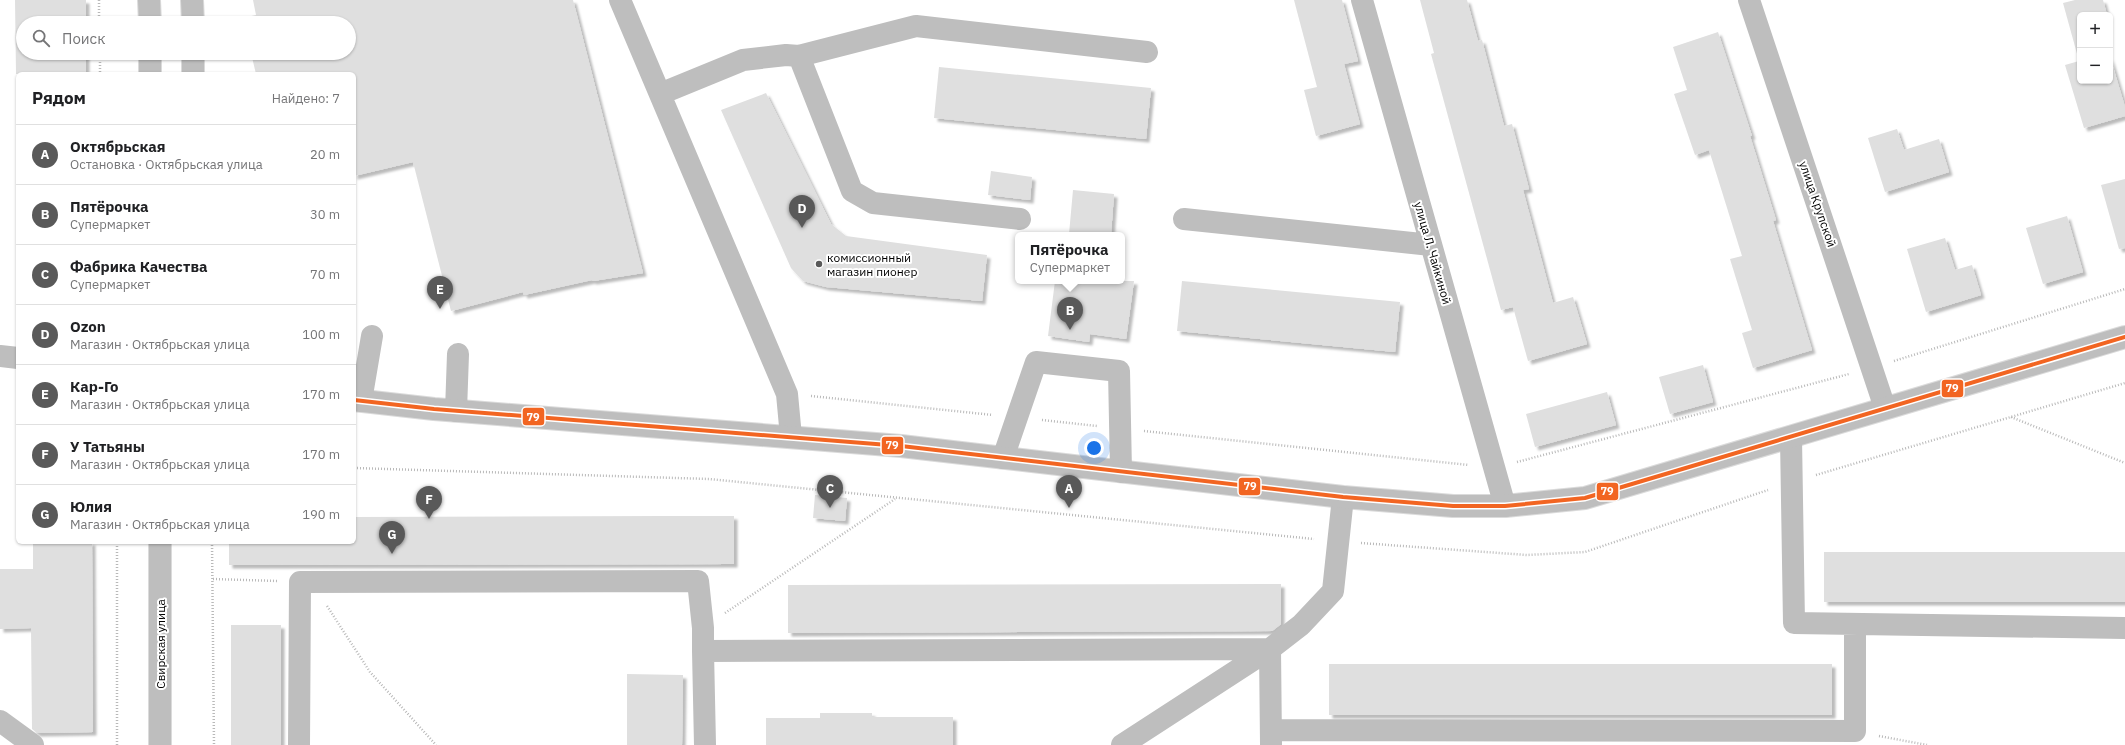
<!DOCTYPE html>
<html lang="ru">
<head>
<meta charset="utf-8">
<style>
  :root { --surface:#fff; --page:#f6f6f6; --text:#202124; --muted:#757577; --line:#e0e0e0; --accent:#595959 }
  body { margin:0; font-family:"IBM Plex Sans",sans-serif; background:var(--page); color:var(--text) }
  .controls { position:absolute; right:12px; top:12px; display:grid; overflow:hidden; border-radius:6px; box-shadow:0 1px 3px #0004 }
  .controls button { width:36px; height:36px; display:grid; place-items:center; padding:0; border:0; border-bottom:1px solid var(--line); background:var(--surface); color:var(--text); font:20px sans-serif }
  .you { position:absolute; left:1094px; top:448px; width:14px; height:14px; margin:-10px; border:3px solid #fff; border-radius:50%; background:#1a73e8; box-shadow:0 0 0 6px #1a73e833 }
  .badge { display:grid; place-items:center; width:26px; height:26px; border-radius:50%; background:var(--accent); color:#fff; font-size:13px; font-weight:700 }
  .pin { position:absolute; translate:-50% -33px; filter:drop-shadow(0 1px 2px #0008) }
  .pin::after { content:''; position:absolute; top:21px; width:14px; height:12px; background:inherit; clip-path:polygon(0 0,100% 0,50% 100%) }
  .popup { position:absolute; left:1015px; top:232px; width:110px; height:52px; box-sizing:border-box; display:grid; place-content:center; border-radius:6px; background:var(--surface); filter:drop-shadow(0 1px 3px #0005); font-size:13px; white-space:nowrap; color:var(--muted) }
  .popup b { font-size:15px; color:var(--text) }
  .popup::after { content:''; position:absolute; left:50%; top:100%; margin-left:-8px; border:8px solid transparent; border-top-color:var(--surface) }
  .list { margin:0; padding:0; list-style:none }
  h2 { display:flex; justify-content:space-between; align-items:center; height:52px; margin:0; padding:0 16px; font-size:17px }
  h2 small { font-size:13px; font-weight:400; color:var(--muted) }
  .list li { display:grid; grid-template-columns:26px 1fr auto; gap:12px; align-items:center; box-sizing:border-box; height:60px; padding:0 16px; border-top:1px solid var(--line) }
  .list b { display:block; font-size:15px; white-space:nowrap }
  .list p { margin:0; font-size:13px; white-space:nowrap; color:var(--muted) }
  .list em { font-size:13px; font-style:normal; color:var(--muted) }
  .icon { flex:none; width:22px; height:22px; fill:none; stroke:currentColor; stroke-width:2; stroke-linecap:round; stroke-linejoin:round }
  .map { position:relative; flex:none; width:2125px; height:745px; overflow:hidden }
  .search { position:absolute; background:var(--surface); box-shadow:0 1px 3px #0004; left:16px; top:16px; width:340px; height:44px; display:flex; align-items:center; gap:10px; box-sizing:border-box; padding:0 14px; border-radius:22px; color:var(--muted); font-size:15px }
  .panel { position:absolute; background:var(--surface); box-shadow:0 1px 3px #0004; left:16px; top:72px; width:340px; height:472px; border-radius:6px }
  .map>svg:first-child { display:block }
</style>
</head>
<body>
<div class="map">
<svg width="2125" height="745" viewBox="0 0 2125 745">
  <defs>
    <filter id="shadow"><feDropShadow dx="3.5" dy="3.5" stdDeviation="1" flood-color="#0004"/></filter>
  </defs>
  <rect width="100%" height="100%" fill="#fff"/>
  <path fill="#dfdfdf" filter="url(#shadow)" d="M15,0h71v23h-63v30h63v21h-70z
    M253,0h320l70,273 -50,8 -1,-1 -68,15 -1,-3 -72,19 -38,-149 -59,14v-102h-98l-5,-21h98v-30h-105l-2,-5 14,-3z
    M1294,0h48l16,61 -14,3 16,60 -44,12 -12,-46 13,-3z
    M1420,0h47l11,41 4,-1 22,86 8,-2 17,65 -6,1 30,113 20,-6 14,47 -59,17 -15,-54 -12,3 -70,-256 3,-1z
    M2075,0h28l4,15h-27v66h30v-24l15,50v9l-41,12 -19,-63 14,-4 -16,-58z
    M1718,32l34,104h-2l26,84 -3,1 39,129 -59,18 -11,-35 10,-3 -22,-71 12,-3 -33,-106 -14,5 -21,-61 13,-4 -14,-43z
    M939,67l212,21 -5,51 -212,-21z
    M766,93l65,131 15,12 141,19 -5,46 -156,-14 -23,-6 -12,-13 -70,-158z
    M1897,129l7,21 35,-11 10,33 -64,20 -17,-54z
    M991,171l41,6 -2,23 -42,-5z
    M2125,179v69l-6,1 -18,-64z
    M1073,190l41,4 -3,41 -42,-1z
    M2067,216l16,56 -40,12 -17,-56z
    M1945,238l10,32 17,-5 9,30 -55,17 -19,-63z
    M1055,281h79l-8,58 -36,-5 -1,8 -41,-6z
    M1182,281l218,21 -5,50 -218,-21z
    M1703,365l10,37 -43,12 -11,-37z
    M1607,392l9,33 -81,22 -9,-33z
    M815,495l32,3 -2,23 -32,-3z
    M664,516h70v48l-505,1v-23h125v-25z
    M33,542h59l1,190 -56,1 -5,-4 -1,-101 -31,1v-60h33z
    M1824,552h301v50h-301z
    M1281,584v40l-9,7 -484,2v-48z
    M231,625h50v120h-50z
    M1329,664h503v51h-503z
    M627,674l56,1 -1,70h-55z
    M820,713h52v4h81v28h-187v-27h54z"/>
  <g fill="none" stroke-linecap="round" stroke-linejoin="round">
    <g stroke="#dbdbdb" stroke-width="24">
      <path id="major" d="M354,400l80,9 467,37 442,51 110,9h52l80,-8 540,-161"/>
    </g>
    <g stroke="#dbdbdb" stroke-width="24">
      <path id="highway" d="M149,0l1,23
        M192,0l1,23
        M150,53v21
        M193,53v21
        M160,542v203"/>
    </g>
    <path stroke="#b9b9b9" stroke-width="2.5" stroke-dasharray="1 2" stroke-linecap="butt" d="M99,0v23
      M100,53v21
      M1894,361l231,-72
      M811,396l182,19
      M2011,417l114,46
      M1042,420l55,6
      M1144,431l325,34
      M1517,462l332,-88
      M354,468l355,11 605,60
      M1816,475l309,-92
      M212,542l2,203
      M1361,543l166,12 58,-3 183,-62
      M213,579l64,2
      M327,606l43,66 66,73
      M725,613l170,-114
      M1879,736l48,9
      M117,745v-203"/>
    <path stroke="#bebebe" stroke-width="22" d="M620,0l167,394 4,43
      M1362,0l143,506
      M1749,0l136,408
      M799,56l53,135 21,12 147,16
      M660,94l83,-34 43,-5 13,1 117,-30 231,26
      M1184,219l247,26
      M0,356l18,2
      M361,401l11,-65
      M456,411l2,-57
      M1791,438l3,185 331,5
      M1003,458l33,-96 83,9 2,101
      M703,651l2,94
      M0,721l33,24
      M1271,730l584,1v-107
      M299,745l1,-163 398,-1 5,47v23l567,-2 31,-24 32,-34 10,-94
      M1122,745l148,-96 1,95"/>
    <use href="#major" stroke="#bebebe" stroke-width="22"/>
    <use href="#highway" stroke="#bebebe" stroke-width="22"/>
    <g stroke="#fff" stroke-width="7">
      <path id="bus-1" d="M354,400l80,9 467,37 442,51 110,9h52l80,-8 540,-161"/>
    </g>
    <use href="#bus-1" stroke="#f26522" stroke-width="4"/>
  </g>
  <circle fill="#595959" stroke="#fff" stroke-width="1.5" cx="819" cy="264" r="4"/>
  <g text-anchor="middle" dominant-baseline="central" stroke-width="4" stroke-linejoin="round" paint-order="stroke">
    <g font-size="12" fill="#000" stroke="#fff">
      <text transform="translate(1818 204) rotate(71)">улица Крупской</text>
      <text transform="translate(1433 253) rotate(74)">улица Л. Чайкиной</text>
      <text transform="translate(160 644) rotate(-90)">Свирская улица</text>
    </g>
    <g font-size="12" fill="#000" stroke="#fff" text-anchor="start">
      <text x="827" y="257">комиссионный<tspan x="827" dy="14">магазин пионер</tspan></text>
    </g>
  </g>
  <g stroke="#fff" stroke-width="1.5">
    <rect x="1941" y="379" width="23" height="19" rx="4" fill="#f26522"/>
    <rect x="522" y="407" width="23" height="19" rx="4" fill="#f26522"/>
    <rect x="881" y="436" width="23" height="19" rx="4" fill="#f26522"/>
    <rect x="1238" y="477" width="23" height="19" rx="4" fill="#f26522"/>
    <rect x="1596" y="482" width="23" height="19" rx="4" fill="#f26522"/>
  </g>
  <g font-size="11" text-anchor="middle" font-weight="bold" fill="#fff">
    <text x="1952" y="392">79</text>
    <text x="533" y="421">79</text>
    <text x="892" y="449">79</text>
    <text x="1250" y="490">79</text>
    <text x="1607" y="495">79</text>
  </g>
</svg>
<div class="controls">
<button>+</button>
<button>−</button>
</div>
<div class="you"></div>
<div class="pin badge" style="left:1069px;top:508px">A</div>
<div class="pin badge" style="left:1070px;top:330px">B</div>
<div class="popup"><b>Пятёрочка</b>Супермаркет</div>
<div class="pin badge" style="left:830px;top:508px">C</div>
<div class="pin badge" style="left:802px;top:228px">D</div>
<div class="pin badge" style="left:440px;top:309px">E</div>
<div class="pin badge" style="left:429px;top:519px">F</div>
<div class="pin badge" style="left:392px;top:554px">G</div>
<div class="search"><svg class="icon" aria-label="search" viewBox="0 0 24 24"><circle cx="10" cy="10" r="6"/><path d="M15 15l6 6"/></svg>Поиск</div>
<section class="panel">
<h2>Рядом<small>Найдено: 7</small></h2>
<ul class="list">
<li><span class="badge">A</span><div><b>Октябрьская</b><p>Остановка · Октябрьская улица</p></div><em>20 m</em></li>
<li><span class="badge">B</span><div><b>Пятёрочка</b><p>Супермаркет</p></div><em>30 m</em></li>
<li><span class="badge">C</span><div><b>Фабрика Качества</b><p>Супермаркет</p></div><em>70 m</em></li>
<li><span class="badge">D</span><div><b>Ozon</b><p>Магазин · Октябрьская улица</p></div><em>100 m</em></li>
<li><span class="badge">E</span><div><b>Кар-Го</b><p>Магазин · Октябрьская улица</p></div><em>170 m</em></li>
<li><span class="badge">F</span><div><b>У Татьяны</b><p>Магазин · Октябрьская улица</p></div><em>170 m</em></li>
<li><span class="badge">G</span><div><b>Юлия</b><p>Магазин · Октябрьская улица</p></div><em>190 m</em></li>
</ul>
</section>
</div>
</body>
</html>
